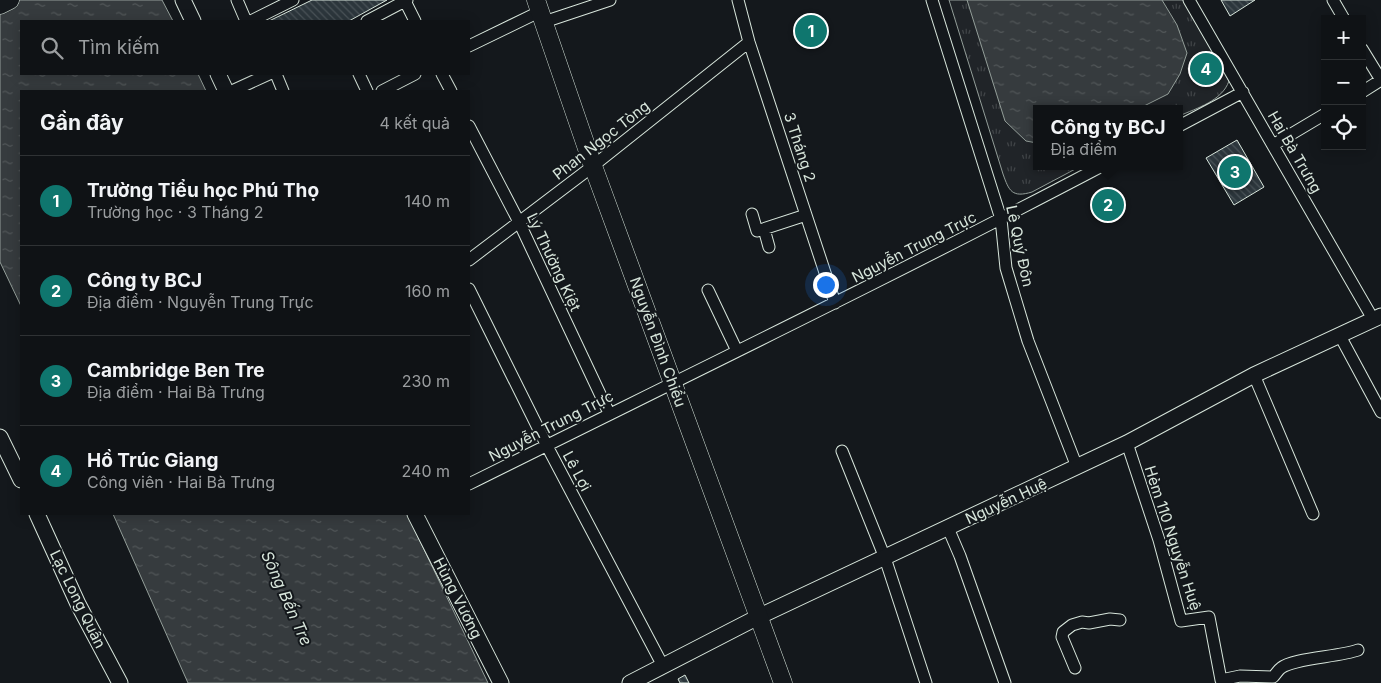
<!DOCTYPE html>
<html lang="vi">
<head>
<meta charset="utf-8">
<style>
  :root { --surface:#0f1215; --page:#181b1e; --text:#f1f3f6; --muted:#9b9ea0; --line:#2f3234; --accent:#0f766e }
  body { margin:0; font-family:Inter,sans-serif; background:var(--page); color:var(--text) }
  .controls { position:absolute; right:15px; top:15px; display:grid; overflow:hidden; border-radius:0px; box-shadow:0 2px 12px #0003 }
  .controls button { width:45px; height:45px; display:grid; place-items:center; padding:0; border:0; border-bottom:1px solid var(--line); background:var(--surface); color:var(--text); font:25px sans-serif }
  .you { position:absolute; left:825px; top:284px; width:18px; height:18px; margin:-12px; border:4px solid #fff; border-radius:50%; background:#1a73e8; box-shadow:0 0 0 8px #1a73e833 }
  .badge { display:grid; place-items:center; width:32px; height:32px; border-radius:50%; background:var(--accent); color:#fff; font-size:16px; font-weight:700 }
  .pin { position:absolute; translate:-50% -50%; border:2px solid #fff; box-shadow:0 1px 5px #0006 }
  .popup { position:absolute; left:1033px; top:105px; width:150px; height:65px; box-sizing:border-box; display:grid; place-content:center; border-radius:0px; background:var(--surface); filter:drop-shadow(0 1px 4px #0005); font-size:16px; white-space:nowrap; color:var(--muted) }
  .popup b { font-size:19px; color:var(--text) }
  .popup::after { content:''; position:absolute; left:50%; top:100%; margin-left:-10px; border:10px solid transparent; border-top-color:var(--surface) }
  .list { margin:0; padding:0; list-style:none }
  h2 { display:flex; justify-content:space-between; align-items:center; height:65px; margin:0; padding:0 20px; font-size:21px }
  h2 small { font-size:16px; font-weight:400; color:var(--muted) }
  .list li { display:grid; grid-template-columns:32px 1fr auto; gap:15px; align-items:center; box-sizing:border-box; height:90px; padding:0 20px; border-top:1px solid var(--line) }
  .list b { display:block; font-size:19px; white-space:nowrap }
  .list p { margin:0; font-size:16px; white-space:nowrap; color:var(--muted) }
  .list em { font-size:16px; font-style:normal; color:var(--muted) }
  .icon { flex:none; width:28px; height:28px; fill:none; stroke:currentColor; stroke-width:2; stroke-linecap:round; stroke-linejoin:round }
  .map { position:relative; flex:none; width:1381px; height:683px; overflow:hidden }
  .search { position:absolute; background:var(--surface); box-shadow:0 2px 12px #0003; left:20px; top:20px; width:450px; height:55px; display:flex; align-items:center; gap:12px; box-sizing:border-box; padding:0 18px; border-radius:0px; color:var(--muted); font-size:19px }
  .panel { position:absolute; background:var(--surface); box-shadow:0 2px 12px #0003; left:20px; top:90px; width:450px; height:425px; border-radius:0px }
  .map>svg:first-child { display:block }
</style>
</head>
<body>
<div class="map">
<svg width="1381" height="683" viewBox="0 0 1381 683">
  <defs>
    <pattern id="park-tufts" width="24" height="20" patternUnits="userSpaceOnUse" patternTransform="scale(1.25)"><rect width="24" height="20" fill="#202428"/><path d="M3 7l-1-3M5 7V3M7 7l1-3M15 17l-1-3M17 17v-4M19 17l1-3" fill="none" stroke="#404447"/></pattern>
    <pattern id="water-ripples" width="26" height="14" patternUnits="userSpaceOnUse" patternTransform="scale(1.25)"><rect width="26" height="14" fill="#363b3e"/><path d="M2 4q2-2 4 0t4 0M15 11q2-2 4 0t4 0" fill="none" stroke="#525759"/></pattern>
    <pattern id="building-back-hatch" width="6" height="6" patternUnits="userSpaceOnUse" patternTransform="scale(1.25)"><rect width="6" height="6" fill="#2c363c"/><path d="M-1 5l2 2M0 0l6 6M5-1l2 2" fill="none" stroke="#4a5358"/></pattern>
  </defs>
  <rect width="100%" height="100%" fill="#14181c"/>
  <path fill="url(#park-tufts)" stroke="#939e99" d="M949,0h234l46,81c-7,20 -32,27 -50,35v-7h-142v57h44l-49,26c-20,6 -23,-1 -29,-18z"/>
  <path fill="url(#water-ripples)" stroke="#939e99" d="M0,0h162l11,21h-152v53h177l8,17h-185v215l-21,-44z
    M967,0h195l15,25 10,28 -7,21 -12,20 -30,15h-101v34l-11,-2 -21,-20z
    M113,514h294l81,169h-300z"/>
  <path fill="url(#building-back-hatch)" stroke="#d8e6dc" d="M312,0h75l-38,21h-80z
    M1221,0h34l-25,16z
    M1237,140l27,47 -30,18 -28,-47z
    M1113,188l10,24 -19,9 -12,-23z
    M685,675l4,8h-9l-2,-4z"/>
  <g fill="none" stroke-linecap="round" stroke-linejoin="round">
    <g stroke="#d8e6dc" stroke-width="13">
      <path id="street" d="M237,0l9,21
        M738,0l11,42 86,261
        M932,0l69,219 5,49 22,73 49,126
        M1189,0l184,319
        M1333,0l11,19
        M405,1l10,20
        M251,21l42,-21
        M367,21l40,-21
        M544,22l66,-22
        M469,46l72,-35
        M1362,49l19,31
        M276,74l7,17
        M359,74l8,17
        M442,74l9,17
        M232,91l37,-17
        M382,91l33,-17
        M1362,92l19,-12
        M469,126l50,96 90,191
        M1179,126l64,-34
        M1273,145l52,-31
        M752,214l5,17 49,-16
        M764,229l5,18
        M469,260l124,-94 156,-124
        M469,289l78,157 116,220
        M708,290l29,61
        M1339,334l42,78
        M1254,375l59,139
        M1127,443l32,97 22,81 28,-4 12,63 19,-4 33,1c3,-3 5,-7 8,-9 12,-10 58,-11 77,-18
        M842,451l43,107 41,125
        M469,484c211,-105 424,-208 633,-318
        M948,528l12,28 45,127
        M1075,668l-13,-31 1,-5 9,-7 10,-3 7,1 21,-4 10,1"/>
    </g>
    <g stroke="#d8e6dc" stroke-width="17">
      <path id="secondary" d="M183,0l10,21
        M218,74l8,17
        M0,437l21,43
        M37,514l41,90 42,79
        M415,514l86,169
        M630,683l128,-66 369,-174 127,-68 127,-59"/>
    </g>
    <g stroke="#d8e6dc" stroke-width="19">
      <path id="primary" d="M536,0l57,166 190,517
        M0,5l10,-5"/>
    </g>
    <use href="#street" stroke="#14181c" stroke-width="11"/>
    <use href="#secondary" stroke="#14181c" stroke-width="15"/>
    <use href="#primary" stroke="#14181c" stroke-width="18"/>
  </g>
  <g text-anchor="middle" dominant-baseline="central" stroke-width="4" stroke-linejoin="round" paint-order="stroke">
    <g font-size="15" fill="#d8e6dc" stroke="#14181c">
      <text transform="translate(601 140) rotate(-38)">Phan Ngọc Tòng</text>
      <text transform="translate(800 147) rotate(72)">3 Tháng 2</text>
      <text transform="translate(1295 152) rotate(60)">Hai Bà Trưng</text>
      <text transform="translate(1020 246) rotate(78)">Lê Quý Đôn</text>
      <text transform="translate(914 247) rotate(-27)">Nguyễn Trung Trực</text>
      <text transform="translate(554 262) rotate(65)">Lý Thường Kiệt</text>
      <text transform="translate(658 342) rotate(70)">Nguyễn Đình Chiểu</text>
      <text transform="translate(551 426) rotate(-27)">Nguyễn Trung Trực</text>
      <text transform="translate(577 471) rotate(62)">Lê Lợi</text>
      <text transform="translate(1006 501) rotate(-25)">Nguyễn Huệ</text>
      <text transform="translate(1173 538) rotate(72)">Hẻm 110 Nguyễn Huệ</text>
      <text transform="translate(458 598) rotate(63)">Hùng Vương</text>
      <text transform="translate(78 599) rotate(64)">Lạc Long Quân</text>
    </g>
    <g font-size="16" font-style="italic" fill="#d8e6dc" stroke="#14181c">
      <text transform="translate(287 598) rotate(66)">Sông Bến Tre</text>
    </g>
  </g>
</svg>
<div class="controls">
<button>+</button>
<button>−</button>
<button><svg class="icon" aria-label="locate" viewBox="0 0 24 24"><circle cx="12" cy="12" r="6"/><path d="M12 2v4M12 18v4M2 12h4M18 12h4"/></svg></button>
</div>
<div class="you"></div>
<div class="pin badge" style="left:811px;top:31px">1</div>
<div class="pin badge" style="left:1108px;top:205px">2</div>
<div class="popup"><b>Công ty BCJ</b>Địa điểm</div>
<div class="pin badge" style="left:1235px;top:172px">3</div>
<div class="pin badge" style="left:1206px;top:69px">4</div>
<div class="search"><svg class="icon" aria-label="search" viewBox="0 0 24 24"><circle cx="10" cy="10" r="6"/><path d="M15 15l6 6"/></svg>Tìm kiếm</div>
<section class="panel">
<h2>Gần đây<small>4 kết quả</small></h2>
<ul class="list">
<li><span class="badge">1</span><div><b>Trường Tiểu học Phú Thọ</b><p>Trường học · 3 Tháng 2</p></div><em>140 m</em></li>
<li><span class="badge">2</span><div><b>Công ty BCJ</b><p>Địa điểm · Nguyễn Trung Trực</p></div><em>160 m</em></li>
<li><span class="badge">3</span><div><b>Cambridge Ben Tre</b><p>Địa điểm · Hai Bà Trưng</p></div><em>230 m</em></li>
<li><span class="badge">4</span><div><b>Hồ Trúc Giang</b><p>Công viên · Hai Bà Trưng</p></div><em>240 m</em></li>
</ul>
</section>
</div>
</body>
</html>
